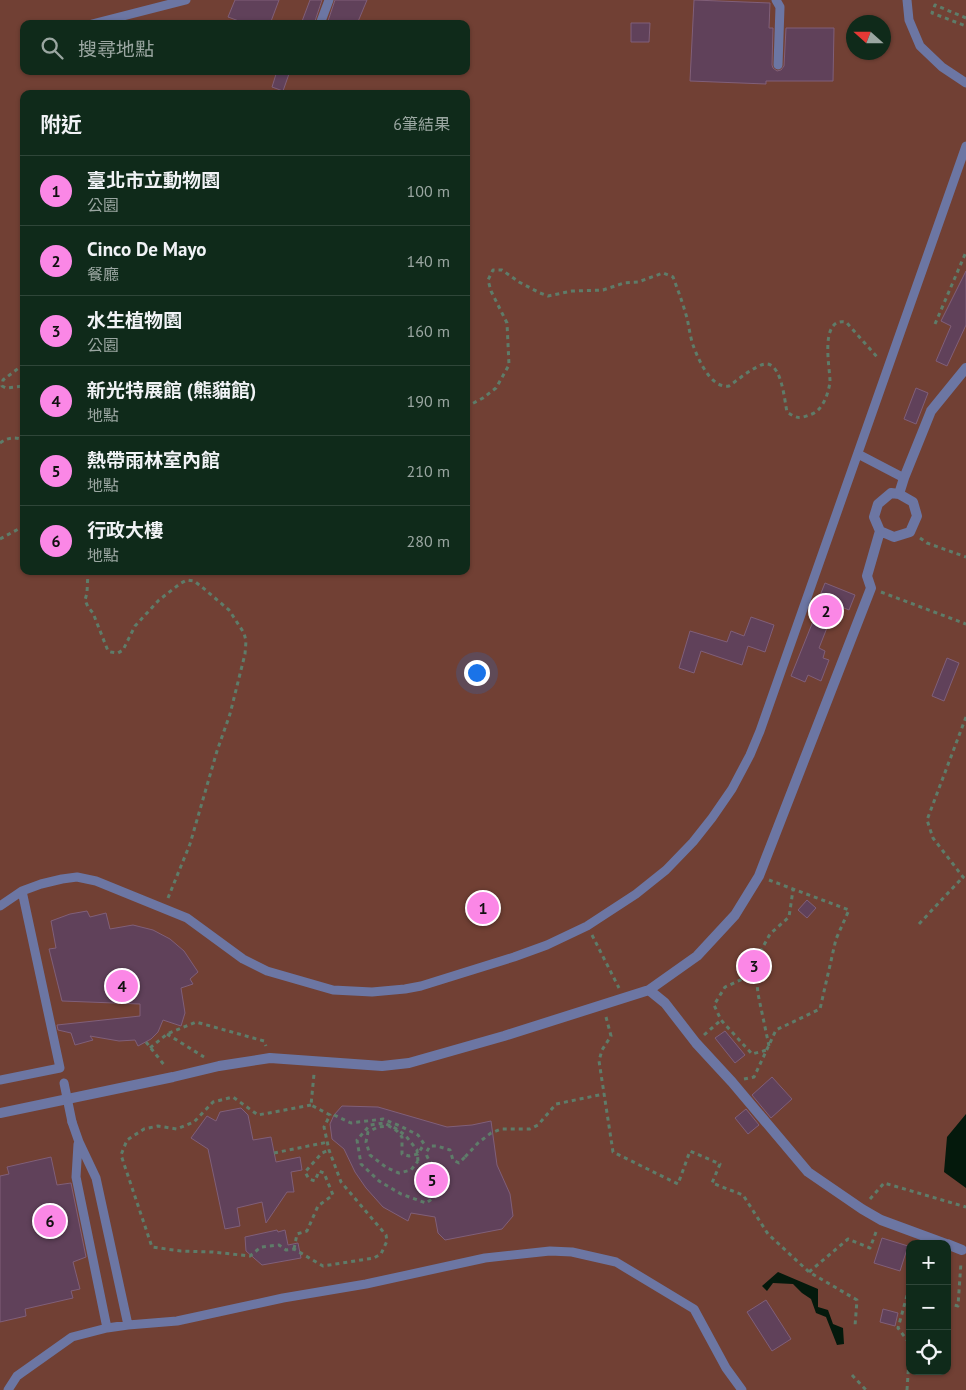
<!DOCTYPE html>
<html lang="zh-TW">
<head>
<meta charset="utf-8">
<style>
  :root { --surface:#0f2a1a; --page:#1d3627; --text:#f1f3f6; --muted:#9ba7a2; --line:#2f4639; --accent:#fb87e6 }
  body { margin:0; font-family:"PT Sans","Noto Sans TC",sans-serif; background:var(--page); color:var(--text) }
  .controls { position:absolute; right:15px; bottom:15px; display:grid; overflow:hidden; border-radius:10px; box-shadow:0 1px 4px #0004 }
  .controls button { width:45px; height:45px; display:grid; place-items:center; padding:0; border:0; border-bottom:1px solid var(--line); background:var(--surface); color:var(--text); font:25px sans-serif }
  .compass { position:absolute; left:846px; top:15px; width:45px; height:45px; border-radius:50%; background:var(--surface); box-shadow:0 1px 4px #0004; rotate:291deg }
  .you { position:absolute; left:476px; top:672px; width:18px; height:18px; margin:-12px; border:4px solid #fff; border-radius:50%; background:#1a73e8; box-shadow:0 0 0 8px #1a73e833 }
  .badge { display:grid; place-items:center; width:32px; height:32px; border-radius:50%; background:var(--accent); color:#111; font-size:16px; font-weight:700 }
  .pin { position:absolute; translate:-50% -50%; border:2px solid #fff; box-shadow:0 1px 5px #0006 }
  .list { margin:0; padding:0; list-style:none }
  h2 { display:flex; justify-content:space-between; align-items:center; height:65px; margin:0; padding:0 20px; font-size:21px }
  h2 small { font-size:16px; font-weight:400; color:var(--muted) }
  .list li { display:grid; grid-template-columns:32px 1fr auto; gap:15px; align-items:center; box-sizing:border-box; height:70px; padding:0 20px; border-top:1px solid var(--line) }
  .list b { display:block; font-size:19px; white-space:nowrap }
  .list p { margin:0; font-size:16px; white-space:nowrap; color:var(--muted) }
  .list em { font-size:16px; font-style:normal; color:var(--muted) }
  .icon { flex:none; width:28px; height:28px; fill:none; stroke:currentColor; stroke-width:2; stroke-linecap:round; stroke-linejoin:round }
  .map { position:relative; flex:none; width:966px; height:1390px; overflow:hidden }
  .search { position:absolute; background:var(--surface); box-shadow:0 1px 4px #0004; left:20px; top:20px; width:450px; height:55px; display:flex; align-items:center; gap:12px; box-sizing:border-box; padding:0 18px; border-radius:10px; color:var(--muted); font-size:19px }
  .panel { position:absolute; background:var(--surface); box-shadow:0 1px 4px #0004; left:20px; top:90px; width:450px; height:485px; border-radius:10px }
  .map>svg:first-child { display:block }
</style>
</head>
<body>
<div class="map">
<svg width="966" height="1390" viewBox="0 0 966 1390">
  <rect width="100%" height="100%" fill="#143822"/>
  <path fill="#714034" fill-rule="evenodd" d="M0,0h966v1390h-966zM854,22h30v30h-30zM24,24h442v47h-442zM24,94h442v477h-442zM910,1244h37v127h-37z"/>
  <path fill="#04190c" d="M966,1114v74l-22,-16 3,-35z
    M778,1272l40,17v18l10,3 5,14 10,4 1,16 -7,1 -11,-28 -10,-4 -5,-14 -9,-6 -9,-9 -20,-1 -6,8 -5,-5z"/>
  <path fill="#60415a" stroke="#805f79" d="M235,0h44l-9,24h-23l-19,-7z
    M310,0h12l-8,24h-13z
    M335,0h32l-10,24h-30z
    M694,0l76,3 -1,25h4l-1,37 1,3 4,3 4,-1 3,-4 2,-38h48l-1,53h-67v3l-76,-3z
    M631,23h19l-1,19h-18z
    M277,71h13l-7,20 -11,-4z
    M966,271v54l-19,41 -11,-5 15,-35 -10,-5z
    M916,388l12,5 -12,31 -12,-5z
    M825,583l30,12 -6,15 -13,-5 -17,43 6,3 -2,7 6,2 -8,21 -13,-6 -3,7 -14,-6 31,-77 -3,-1z
    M751,617l23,8 -9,27 -17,-6 -6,19 -41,-14 -7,22 -15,-5 11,-37 37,11 4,-11 13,5z
    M947,658l12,5 -15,38 -12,-5z
    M807,900l9,8 -9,10 -9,-8z
    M87,911l3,6 16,-4 4,16 23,-4 20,5 17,9 14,12 14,21 -8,7 3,5 -12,4 4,25 -4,13 -18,-6 -5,12 -7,7 -13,7 -3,-6 -16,1 -29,-5 3,4 -18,5 -4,-12 -13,-3 -1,-5 83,-9v-12l-78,-3 -13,-52 7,-1 -5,-27 19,-7z
    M725,1031l20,24 -10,8 -20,-25z
    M772,1077l20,22 -21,19 -19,-23z
    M342,1106l36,1 69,20 25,-2 19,-4 6,44 13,29 3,22 -11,13 -57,11 -7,-7 -3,-16 -24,-4 -3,8 -25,-14 -17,-19 -11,-16 -11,-23 -12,-10 -2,-15 4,-9z
    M241,1108l7,7 5,25 18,-3 5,25 24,-5 2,13 -11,2 3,20h-7l-21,31 -4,-21 -25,6 3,18 -15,3 -17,-80 -17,-11 16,-22 9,5 4,-9z
    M746,1109l13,16 -11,9 -13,-16z
    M51,1157l6,28 14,-2 15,74 -13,5 7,27 -9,2 2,7 -48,11 1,7 -26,6v-146l9,-2 -2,-7z
    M277,1230l1,2 7,-2 3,15 10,-2 3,15 -39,7 -16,-14 -1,-14z
    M882,1238l26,8 -8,25 -26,-8z
    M766,1300l25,39 -19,12 -25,-39z
    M883,1309l15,4 -3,13 -15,-4z"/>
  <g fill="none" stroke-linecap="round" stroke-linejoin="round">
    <path stroke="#5e7c69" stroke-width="3" stroke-dasharray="4 4" stroke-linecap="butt" d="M966,18l-31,-13 -3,8 34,13
      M935,324l31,-72
      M24,364l-21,16 -1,6 4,2 18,-2
      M466,407l17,-9 13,-10 13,-23 -2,-42 -16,-32 -3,-11 5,-10h9l17,12 21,11 8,3 24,-5 31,-1 21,-7 14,-1 25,-9 10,4c5,13 10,27 14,41 2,9 3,18 6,27 5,14 18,44 36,41 10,-7 19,-15 30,-20 22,-12 25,32 28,46 11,7 12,7 25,2 11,-4 17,-22 18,-33 0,-13 -11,-64 16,-59l33,37
      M0,443c8,-6 15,-6 24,-3
      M920,538l7,5 39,14
      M0,539l24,-13
      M88,571l-1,22 -2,7 3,7 5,6 15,38 3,1 7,1 5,-3 12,-24 24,-26 22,-17 6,-3 7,1 8,6 27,23 15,23 2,8 -1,13 -15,60 -13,37 -27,93 -22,54
      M881,592l85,32
      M966,717l-39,103 6,18 30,39 3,2
      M919,924l44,-47
      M592,935l27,53
      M756,973l-31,14 -11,18 7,15 31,34 15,-4
      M606,1017l5,19 -9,14 -3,11 14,91 65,32 12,-33 30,13 -8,19 31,12 25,39 41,38 48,28 -2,26
      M167,1034l37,23
      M704,1035l17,-15
      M146,1042l19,24
      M769,1046l-11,-52 -2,-21 1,-15 13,-24 19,-17 4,-27
      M150,1048l17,-14 29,-12 68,19 2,5
      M744,1079l10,-2 22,-47 44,-21 16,-70 13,-29 -80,-30
      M311,1105l-53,10 -25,-18 -20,5 -19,20 -17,7 -19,-3 -14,3 -17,11 -6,15 31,92 29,4 32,1 37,4 11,-9 18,-2 7,5 8,-1 29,17 51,-8 7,-4 6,-13 -1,-6 -45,-53 -12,-32 -5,-23 6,-12 -19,-10 3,-31
      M334,1115l17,8 32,-4 17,7 18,9 6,9 -6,10 -9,2 -7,-2v-17l-5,-6 -8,-5 -11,1 -10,5 -2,10 4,13 17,13 12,5 12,-3 7,-9
      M274,1153l54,-11
      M465,1157l13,-14 13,-10 10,-4h29l8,-4 18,-21 48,-10
      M870,1199l14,-16 82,24
      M294,1249l3,-15 10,-3 11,-25 15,-11 -9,-22 -5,-2 -4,10 -6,-2 -4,-7 17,-19 7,-3
      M809,1272l39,-33 22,9 6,-16
      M947,1303l11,3 3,-44
      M852,1375l14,15
      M907,1390l3,-46 -12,-16 10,-36h2"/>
    <path stroke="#6c76a3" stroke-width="9" d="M776,0l4,7 -2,58
      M907,0l2,20 11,26 22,21 24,16
      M92,24l94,-24
      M320,24l9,-24
      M858,454l46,24
      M0,906l22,-15 19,-7 21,-5 15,-2 19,4 91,37 56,41 24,12 66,19 39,2 33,-3 16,-3 93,-29 33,-12 40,-19 49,-32 30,-24 27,-28 19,-24 20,-29 18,-34 10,-24 206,-585
      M0,1080l60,-12 -38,-177
      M72,1122l7,20 17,36 32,147
      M78,1144l-2,33 31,151
      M8,1390l9,-14 55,-39 35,-9 21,-3 49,-4 106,-23 83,-14 119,-26 65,-7 22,1 44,10 78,47 32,59 16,22"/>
    <path stroke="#6c76a3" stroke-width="10" d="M899,494l5,-16 27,-67 35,-43
      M649,990l16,13 31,40 36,39 76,90 54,37 19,11 65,24
      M0,1113l173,-36 46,-11 51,-8 112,8 27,-3 95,-27 145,-46 48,-34 38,-41 24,-39 112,-288 -4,-12 13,-45 -6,-14 4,-13 13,-11 8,1 14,8 4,14 -7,16 -16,5 -14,-6
      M947,1244l15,6"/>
    <path stroke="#5e7c69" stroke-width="3" stroke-dasharray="4 4" stroke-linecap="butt" d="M418,1161l-1,-11 -12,-15 -10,-7 -11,-5 -14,2 -13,15 4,24 18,17 22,13 25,9 16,-11 1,-16c-6,-7 -15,-14 -17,-23l4,-7h7l13,4 3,10 6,3 6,-6"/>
    <path stroke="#6c76a3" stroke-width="9" d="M64,1083l8,39"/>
  </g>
</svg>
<div class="controls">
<button>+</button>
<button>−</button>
<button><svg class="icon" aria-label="locate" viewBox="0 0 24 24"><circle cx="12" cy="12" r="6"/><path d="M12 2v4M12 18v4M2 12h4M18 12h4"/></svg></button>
</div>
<svg class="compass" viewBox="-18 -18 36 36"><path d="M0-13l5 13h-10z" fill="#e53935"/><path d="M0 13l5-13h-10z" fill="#9ba7a2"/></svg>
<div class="you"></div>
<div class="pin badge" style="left:483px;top:908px">1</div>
<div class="pin badge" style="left:826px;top:611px">2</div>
<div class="pin badge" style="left:754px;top:966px">3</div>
<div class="pin badge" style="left:122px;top:986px">4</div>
<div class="pin badge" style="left:432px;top:1180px">5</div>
<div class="pin badge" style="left:50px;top:1221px">6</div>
<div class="search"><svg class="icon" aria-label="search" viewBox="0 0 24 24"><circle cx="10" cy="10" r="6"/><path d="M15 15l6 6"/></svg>搜尋地點</div>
<section class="panel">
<h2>附近<small>6筆結果</small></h2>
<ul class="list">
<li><span class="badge">1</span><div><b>臺北市立動物園</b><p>公園</p></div><em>100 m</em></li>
<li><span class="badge">2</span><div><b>Cinco De Mayo</b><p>餐廳</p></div><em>140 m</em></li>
<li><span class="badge">3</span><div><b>水生植物園</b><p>公園</p></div><em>160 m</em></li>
<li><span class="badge">4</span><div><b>新光特展館 (熊貓館)</b><p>地點</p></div><em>190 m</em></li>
<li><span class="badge">5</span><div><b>熱帶雨林室內館</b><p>地點</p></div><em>210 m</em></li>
<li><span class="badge">6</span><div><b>行政大樓</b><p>地點</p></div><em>280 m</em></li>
</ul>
</section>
</div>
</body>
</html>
